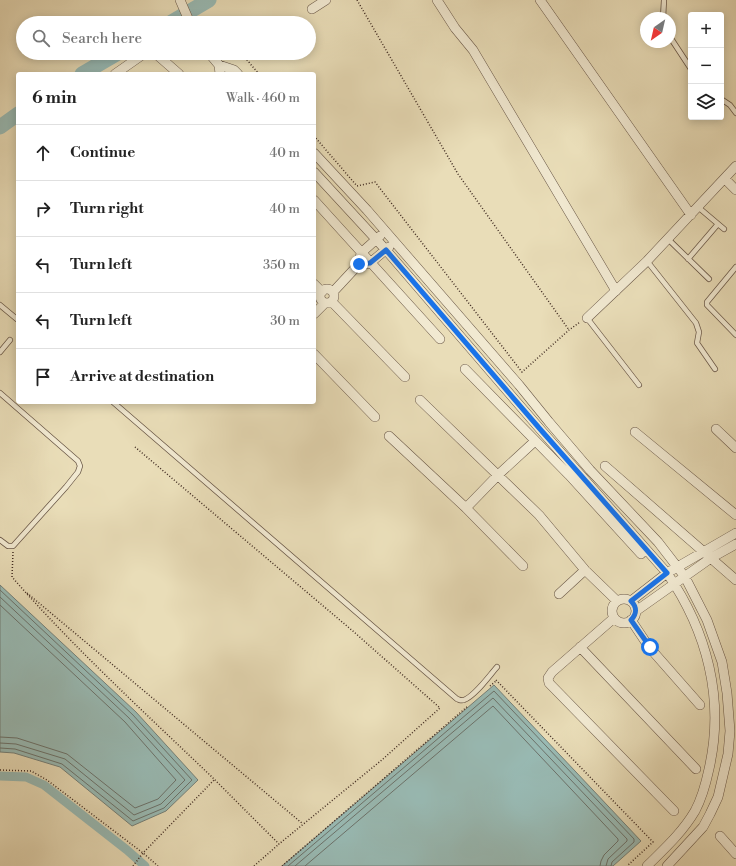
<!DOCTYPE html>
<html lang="en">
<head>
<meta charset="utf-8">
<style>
  :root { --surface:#fff; --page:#f6f6f6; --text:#222; --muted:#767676; --line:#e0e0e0 }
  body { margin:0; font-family:"Libre Bodoni",serif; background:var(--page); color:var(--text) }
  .controls { position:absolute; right:12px; top:12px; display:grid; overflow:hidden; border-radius:4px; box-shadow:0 2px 10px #0003 }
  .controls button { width:36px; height:36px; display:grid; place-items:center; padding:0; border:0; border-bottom:1px solid var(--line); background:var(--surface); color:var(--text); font:20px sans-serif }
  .compass { position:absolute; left:640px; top:12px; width:36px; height:36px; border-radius:50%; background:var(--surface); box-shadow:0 2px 10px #0003; rotate:214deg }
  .stop { position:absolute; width:12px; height:12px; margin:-9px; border:3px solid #1a73e8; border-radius:50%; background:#fff }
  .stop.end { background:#1a73e8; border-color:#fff; box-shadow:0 1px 4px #0008 }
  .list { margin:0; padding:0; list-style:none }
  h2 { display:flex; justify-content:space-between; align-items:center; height:52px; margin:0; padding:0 16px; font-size:17px }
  h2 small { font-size:13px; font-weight:400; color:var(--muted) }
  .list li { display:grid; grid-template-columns:26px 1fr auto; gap:12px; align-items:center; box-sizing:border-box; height:56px; padding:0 16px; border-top:1px solid var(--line) }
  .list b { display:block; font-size:15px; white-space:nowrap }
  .list em { font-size:13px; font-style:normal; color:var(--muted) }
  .icon { flex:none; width:22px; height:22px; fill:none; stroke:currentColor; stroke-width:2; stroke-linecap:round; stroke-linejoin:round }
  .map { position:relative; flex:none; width:736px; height:866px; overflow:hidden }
  .search { position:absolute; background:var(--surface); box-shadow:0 2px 10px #0003; left:16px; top:16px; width:300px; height:44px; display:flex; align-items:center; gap:10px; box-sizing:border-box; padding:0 14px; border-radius:22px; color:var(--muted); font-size:15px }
  .panel { position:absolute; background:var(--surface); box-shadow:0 2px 10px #0003; left:16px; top:72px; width:300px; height:332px; border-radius:4px }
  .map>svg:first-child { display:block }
</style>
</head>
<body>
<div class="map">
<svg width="736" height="866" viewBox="0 0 736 866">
  <rect width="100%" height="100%" fill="#e9ddb8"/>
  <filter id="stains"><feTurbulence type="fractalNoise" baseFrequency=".005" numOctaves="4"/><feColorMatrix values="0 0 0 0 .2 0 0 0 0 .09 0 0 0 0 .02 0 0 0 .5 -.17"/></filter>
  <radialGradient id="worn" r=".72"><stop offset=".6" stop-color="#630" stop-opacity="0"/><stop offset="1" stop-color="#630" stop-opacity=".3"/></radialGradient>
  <path fill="#99bbb5" stroke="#75817a" d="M0,585l136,127 62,68 -32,31 -34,15 -72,-59 -46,-14 -14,-1z
    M494,685l147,156 -28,25h-331z"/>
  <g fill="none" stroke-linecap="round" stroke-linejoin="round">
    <path stroke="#6c736c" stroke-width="1" d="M0,590l133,125 59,65 -28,28 -31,13 -71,-57 -47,-15 -15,-1
      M0,597l129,121 56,62 -24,24 -27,11 -69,-56 -49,-15 -16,-1
      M0,605l125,117 51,58 -18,19 -23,9 -68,-54 -50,-16 -17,-1
      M288,866l206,-175 140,148v3l-22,20 -1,4
      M295,866l198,-168 134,141v2l-19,18 -2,7
      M305,866l188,-160 125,133v2l-14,14 -3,6 -1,5"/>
    <path stroke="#99bbb5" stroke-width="9" d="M0,776l26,1 18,8 83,65 18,16"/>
    <path stroke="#99bbb5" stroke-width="15" d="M170,23l39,-23
      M82,74l36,-21
      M0,127l18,-13"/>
    <g stroke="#6a5848" stroke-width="6">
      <path id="lane" d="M663,18l1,-18
        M670,37l21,32
        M721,99l9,6 6,8
        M698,207l26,22
        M668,239l41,40
        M688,259l30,-35
        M647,261l49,62 3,9 -2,11 18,26
        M736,267l-29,35v3l29,30
        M0,305l18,15
        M587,318l52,67
        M0,352l10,-12
        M0,393l78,68 2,5 -2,6 -12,15 -53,59h-5l-8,-6
        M113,402l344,297c3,1 4,2 7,1 11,-4 25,-24 33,-33"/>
    </g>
    <g stroke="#6a5848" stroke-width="10">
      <path id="street" d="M180,0l10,23
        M437,0l18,28 18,22 143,241
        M540,0l151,215
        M312,9l14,-9
        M155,53l24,21
        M209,53l10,12 1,9
        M219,65l15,5 4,4
        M115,74l30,-21
        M314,153l53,57 152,175 30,37 41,48 68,72 27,35 22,43 15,42 5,31 3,38 -2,23 -10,43 -8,17 -7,13 -36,39
        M314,172l72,78 154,179 127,144c40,58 58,126 42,196 -3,14 -7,29 -14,42 -13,22 -31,38 -48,55
        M725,179l11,11
        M314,200l126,139
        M365,264l5,-1 19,-16
        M314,284l8,8
        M320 296a7 7 0 1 1 14 0a7 7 0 1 1-14 0Z
        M333,292l26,-28 2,-11 19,-17
        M332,302l73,75
        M314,314l11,-11
        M587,318l60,-57 89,-95
        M314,354l61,63
        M465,369l104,106 72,79
        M420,400l119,115 46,55 32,31
        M716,429l20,19
        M635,432l101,83
        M389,436l77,72 57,58
        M605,466l131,114
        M466,508l32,-33 37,-34
        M559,594l26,-24
        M612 611a12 12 0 1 1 24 0a12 12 0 1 1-24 0Z
        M631,601l36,-28 69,-40
        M636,611l75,-53 25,-14
        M614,618l-62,54 -4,6 1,5 125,128
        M631,620l18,27 51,58
        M580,647l116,122
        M720,836l16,18"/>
    </g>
    <path stroke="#402b22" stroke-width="1.5" stroke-dasharray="1 2" stroke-linecap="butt" d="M357,0l101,174 111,156
      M241,53l18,21
      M314,136l43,50 18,-4 147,190 47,-42 11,-8
      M13,552l-1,25c62,71 132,135 201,201 22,22 44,44 66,66l104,-85 57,-51 -86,-76 -219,-185
      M27,593l276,231
      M496,680l157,162 -26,24
      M490,686l6,-5
      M0,770l31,1 16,9 96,73 15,13
      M133,866l10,-13 71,-73
      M254,866l25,-22
      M282,866l186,-160"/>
    <use href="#lane" stroke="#f1e9d1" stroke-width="4.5"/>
    <use href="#street" stroke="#f1e9d1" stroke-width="9"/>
  </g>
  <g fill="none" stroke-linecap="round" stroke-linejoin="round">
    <path stroke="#1a73e8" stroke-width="5" d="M359,264l11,-1 16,-13 154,179 127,144 -36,28c6,6 6,13 0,19l19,27"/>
  </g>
  <rect width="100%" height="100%" filter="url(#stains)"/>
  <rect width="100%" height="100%" fill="url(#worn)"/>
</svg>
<div class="controls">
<button>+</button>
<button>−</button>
<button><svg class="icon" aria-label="layers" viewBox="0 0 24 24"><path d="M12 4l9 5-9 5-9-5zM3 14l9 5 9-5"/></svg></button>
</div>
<svg class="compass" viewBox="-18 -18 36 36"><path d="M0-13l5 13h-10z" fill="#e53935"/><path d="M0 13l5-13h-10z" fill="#767676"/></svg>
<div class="stop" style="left:650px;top:647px"></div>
<div class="stop end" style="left:359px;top:264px"></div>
<div class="search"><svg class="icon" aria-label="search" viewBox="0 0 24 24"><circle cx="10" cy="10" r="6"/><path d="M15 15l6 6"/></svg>Search here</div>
<section class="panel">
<h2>6 min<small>Walk · 460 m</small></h2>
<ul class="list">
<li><svg class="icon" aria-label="ahead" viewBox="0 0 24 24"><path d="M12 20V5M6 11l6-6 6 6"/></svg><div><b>Continue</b></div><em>40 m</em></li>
<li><svg class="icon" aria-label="right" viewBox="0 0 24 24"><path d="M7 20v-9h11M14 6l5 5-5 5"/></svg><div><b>Turn right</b></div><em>40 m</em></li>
<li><svg class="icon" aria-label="left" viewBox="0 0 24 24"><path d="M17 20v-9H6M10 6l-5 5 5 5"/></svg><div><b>Turn left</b></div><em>350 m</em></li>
<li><svg class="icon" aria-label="left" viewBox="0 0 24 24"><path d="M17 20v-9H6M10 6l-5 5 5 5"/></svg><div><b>Turn left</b></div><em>30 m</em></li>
<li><svg class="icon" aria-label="arrive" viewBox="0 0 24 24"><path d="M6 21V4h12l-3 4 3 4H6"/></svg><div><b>Arrive at destination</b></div></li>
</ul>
</section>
</div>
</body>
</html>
